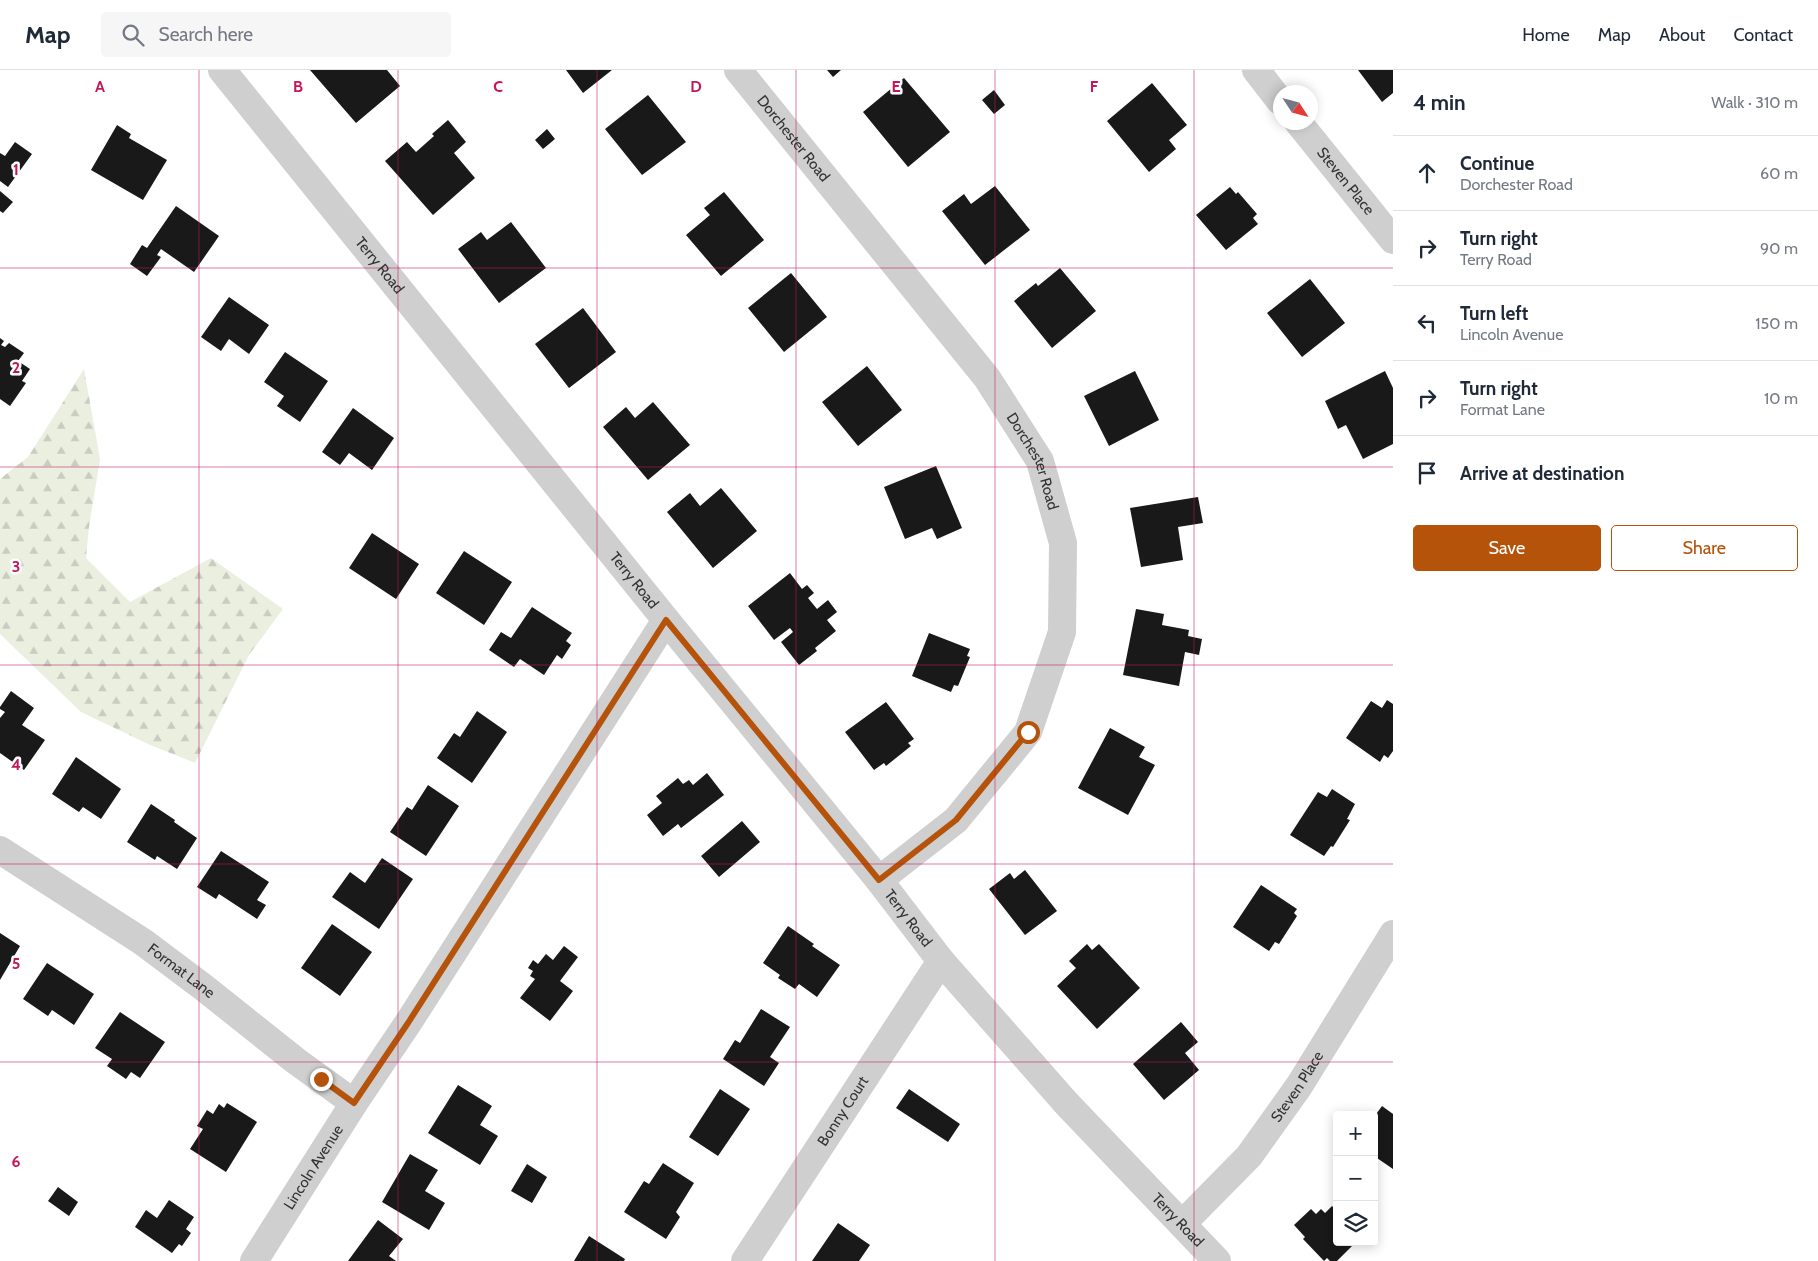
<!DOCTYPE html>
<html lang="en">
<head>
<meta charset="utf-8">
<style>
  :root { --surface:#fff; --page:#f6f6f7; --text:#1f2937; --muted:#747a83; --line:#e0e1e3; --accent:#b45309 }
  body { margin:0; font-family:Cabin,sans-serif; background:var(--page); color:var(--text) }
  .controls { position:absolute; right:15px; bottom:15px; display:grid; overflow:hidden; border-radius:5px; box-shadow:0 2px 12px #0003 }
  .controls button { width:45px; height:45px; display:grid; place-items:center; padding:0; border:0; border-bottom:1px solid var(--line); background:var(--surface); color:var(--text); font:25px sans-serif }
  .compass { position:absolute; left:1273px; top:15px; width:45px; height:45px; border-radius:50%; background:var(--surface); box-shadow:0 2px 12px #0003; rotate:126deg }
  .stop { position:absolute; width:15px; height:15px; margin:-11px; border:4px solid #b45309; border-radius:50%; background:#fff }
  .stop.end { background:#b45309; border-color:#fff; box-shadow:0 1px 5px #0008 }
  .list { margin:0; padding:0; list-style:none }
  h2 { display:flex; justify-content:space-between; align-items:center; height:65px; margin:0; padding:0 20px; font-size:21px }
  h2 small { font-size:16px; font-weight:400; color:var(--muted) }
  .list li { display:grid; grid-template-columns:32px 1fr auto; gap:15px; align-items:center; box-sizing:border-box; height:75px; padding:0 20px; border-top:1px solid var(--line) }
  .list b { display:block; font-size:19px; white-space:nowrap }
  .list p { margin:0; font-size:16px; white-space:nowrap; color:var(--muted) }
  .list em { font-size:16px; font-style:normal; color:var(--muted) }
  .actions { display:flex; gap:10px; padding:15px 20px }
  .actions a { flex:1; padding:11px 0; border:1px solid var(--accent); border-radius:5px; text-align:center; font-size:18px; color:var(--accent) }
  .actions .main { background:var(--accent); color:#fff }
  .icon { flex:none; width:28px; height:28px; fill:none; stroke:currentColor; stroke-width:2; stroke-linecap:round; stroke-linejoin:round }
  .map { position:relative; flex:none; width:1393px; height:1191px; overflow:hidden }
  header { display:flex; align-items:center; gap:30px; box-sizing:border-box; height:70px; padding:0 25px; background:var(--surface); border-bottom:1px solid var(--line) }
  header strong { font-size:24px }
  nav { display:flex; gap:28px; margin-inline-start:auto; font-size:18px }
  .search { width:350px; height:45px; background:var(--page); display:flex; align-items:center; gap:12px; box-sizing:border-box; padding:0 18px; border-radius:5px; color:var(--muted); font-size:19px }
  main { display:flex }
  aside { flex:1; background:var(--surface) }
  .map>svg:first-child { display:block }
</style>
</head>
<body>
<header>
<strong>Map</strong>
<div class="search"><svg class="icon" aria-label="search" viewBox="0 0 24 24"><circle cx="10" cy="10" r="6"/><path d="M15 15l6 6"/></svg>Search here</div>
<nav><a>Home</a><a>Map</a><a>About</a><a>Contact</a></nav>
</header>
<main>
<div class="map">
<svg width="1393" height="1191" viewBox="0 0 1393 1191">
  <defs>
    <pattern id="forest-firs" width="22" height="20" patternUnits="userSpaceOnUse" patternTransform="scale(1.25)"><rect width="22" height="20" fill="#eaefe0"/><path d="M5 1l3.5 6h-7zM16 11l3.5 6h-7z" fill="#c9cdc1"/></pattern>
  </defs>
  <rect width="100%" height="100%" fill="#fff"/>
  <path fill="url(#forest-firs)" d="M84,299l16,90 -11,68 -3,31 44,44 81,-44 72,51 -34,46 -54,108 -47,-19 -67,-32 -81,-78v-155l28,-22z"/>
  <path fill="#191919" d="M310,0h77l13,16 -44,37z
    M566,0h46l-29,23z
    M827,0h14l-8,7z
    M1358,0h35v23l-11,9z
    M904,8l46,54 -42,35 -45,-55z
    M1152,13l35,42 -18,15 7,9 -27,23 -42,-51z
    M994,20l11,15 -11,9 -12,-14z
    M648,25l38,47 -44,33 -37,-46z
    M448,50l18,22 -12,11 21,25 -42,37 -48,-54 22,-19 9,10 18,-16 -2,-2z
    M117,55l14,9 -2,4 38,22 -24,40 -52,-30z
    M547,59l8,10 -12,10 -8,-9z
    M15,72l17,12 -24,33 -8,-6v-28l5,3z
    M995,116l35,44 -45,35 -43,-54 22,-17 7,10z
    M1230,117l6,7 2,-2 19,22 -4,4 5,6 -32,26 -30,-35z
    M0,121l13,11 -10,11 -3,-2z
    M724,122l40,48 -43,36 -35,-41 24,-20 -6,-7z
    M176,136l43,30 -25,36 -33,-23 -4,6 4,2 -14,19 -17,-12 12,-19 5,3z
    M511,152l35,46 -47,35 -41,-54 23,-17 6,8z
    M1060,198l36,43 -44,37 -38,-47 22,-18 2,3z
    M791,203l36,44 -43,35 -36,-44z
    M1310,209l35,44 -43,34 -35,-44z
    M229,227l40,28 -20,29 -20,-15 -8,12 -20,-14z
    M583,238l33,44 -47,36 -34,-44z
    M0,268l4,3 -3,4 4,2 4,-4 15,10 -6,8 12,8 -8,12 4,2 -16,23 -10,-7z
    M285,282l43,29 -28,41 -23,-16 7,-10 -20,-14z
    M867,296l35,44 -44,36 -36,-44z
    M1135,301l24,49 -50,26 -25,-50z
    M1385,301l8,17v56l-30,15 -17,-34 -8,4 -13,-28z
    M653,332l37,43 -42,35 -45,-53 23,-20 9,11z
    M353,338l41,30 -22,32 -23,-17 -9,12 -18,-13z
    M936,396l26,62 -25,11 -5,-11 -27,11 -21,-52z
    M721,418l36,43 -44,37 -46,-56 23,-19 10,13z
    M1198,427l5,26 -25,4 5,33 -42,7 -11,-59z
    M372,463l47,31 -23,35 -47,-31z
    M464,481l48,31 -28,43 -48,-32z
    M790,503l12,16 5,-4 7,8 -6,5 9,11 11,-9 9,12 -10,8 9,11 -21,17 2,3 -18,14 -18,-23 12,-10 -3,-4 -16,12 -26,-34z
    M532,537l40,26 -6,8 5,4 -9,14 -5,-4 -13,20 -24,-16 -6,8 -25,-17 12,-18 10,6z
    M1136,539l28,5 -2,11 27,5 -1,6 14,3 -3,16 -14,-3 -6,34 -56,-11z
    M929,563l41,16 -3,7 3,1 -12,29 -4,-1 -3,7 -39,-16z
    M11,621l23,17 -12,17 23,15 -21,30 -24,-17v-35l5,-6 -5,-3v-2z
    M1387,630l6,4v47l-5,7 -4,-3 -4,7 -34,-24 25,-37 11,7z
    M886,632l28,37 -6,4 3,3 -25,20 -2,-3 -10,7 -29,-38z
    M477,641l30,21 -35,51 -35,-25 17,-25 6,4z
    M1110,658l35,19 -6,10 16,8 -27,50 -50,-27z
    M76,687l45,32 -20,30 -18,-12 -4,5 -27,-18z
    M707,703l17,22 -43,33 -3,-4 -15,12 -16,-21 15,-12 -6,-7 22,-18 5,6 6,-4 4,5z
    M428,715l31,21 -33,50 -36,-24 17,-25 5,3z
    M1332,719l23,15 -8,15 3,1 -17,27 -2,-1 -7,10 -34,-21 28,-43 9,5z
    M151,734l24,16 -1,2 23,16 -20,31 -20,-13 -2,4 -28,-18z
    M742,751l18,21 -41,35 -18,-21z
    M221,781l48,31 -12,18 9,5 -9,14 -38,-25 -3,5 -19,-12z
    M382,788l31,21 -34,50 -47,-32 18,-25 15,11z
    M1025,800l32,41 -32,24 -36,-46 21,-16 4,6z
    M1261,815l36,24 -3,4 3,3 -18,28 -4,-2 -6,9 -36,-24z
    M332,854l40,28 -32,44 -39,-28z
    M788,856l26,18 -2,2 28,19 -23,32 -18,-13 -4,5 -17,-11 2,-3 -17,-12z
    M0,863l20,13 -20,34z
    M1087,874l5,6 7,-6 41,44 -43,41 -40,-43 19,-18 -7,-7z
    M564,876l14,11 -18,24 13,10 -23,30 -30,-23 15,-19 -5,-3 3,-5 -5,-3 5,-8 5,4 8,-10 7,6z
    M47,893l47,31 -20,31 -22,-15 -4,6 -25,-17z
    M761,939l29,18 -20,30 9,6 -15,23 -41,-27 12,-19 5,3z
    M120,942l45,30 -25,36 -9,-6 -5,7 -19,-13 5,-7 -17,-11z
    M1181,952l17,20 -13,11 14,17 -35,30 -31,-36z
    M458,1015l34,21 -12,19 18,11 -18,29 -52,-32z
    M720,1019l30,20 -32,47 -29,-19z
    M909,1019l51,35 -12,18 -52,-34z
    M227,1033l30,19 -31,50 -36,-23 13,-20 -6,-3 10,-16 6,4 6,-10 5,4z
    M1382,1036l11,8v55l-19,-13v-39z
    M410,1084l28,16 -13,21 20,12 -16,27 -47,-28z
    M663,1093l31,20 -18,29 4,5 -14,22 -42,-27 20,-31 5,3z
    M527,1094l20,13 -15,26 -21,-12z
    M58,1117l20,15 -9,14 -21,-15z
    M169,1130l25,17 -8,12 5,4 -9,13 -3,-2 -7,9 -37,-26 11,-17 11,8z
    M1332,1136l5,5v31h19l-19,19h-7l-3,-3 -3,3 -21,-22 2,-2 -11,-12 17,-16 5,5 5,-5 4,4z
    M378,1150l25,19 -14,17 7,5h-48z
    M838,1153l32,22 -11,16h-47z
    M589,1166l36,23 -1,2h-50z"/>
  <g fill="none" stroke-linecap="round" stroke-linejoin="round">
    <g stroke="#cfcfcf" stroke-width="28">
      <path id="s1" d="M222,0l444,550 213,260 62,81 126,143 150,157"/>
      <path id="s2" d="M738,0l249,308 53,83 23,82 -1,89 -34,100 -72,88 -77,60"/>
      <path d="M1256,0l24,31"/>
      <path id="s3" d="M1298,52l95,118"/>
      <path id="s4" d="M0,780l143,92 60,45 93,74 58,42"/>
      <path id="s5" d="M1182,1154l67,-68 50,-70 94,-152"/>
      <path id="s6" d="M254,1191l100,-158 54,-80 258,-403"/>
      <path id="s7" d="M745,1191l196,-300"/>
    </g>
  </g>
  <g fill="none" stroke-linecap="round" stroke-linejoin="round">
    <path stroke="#b45309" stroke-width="6" d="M321,1009l33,24 54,-80 258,-403 213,260 77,-60 72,-88"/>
  </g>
  <path fill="none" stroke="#c2185b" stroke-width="1" stroke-opacity="0.55" d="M199,0v1191M398,0v1191M597,0v1191M796,0v1191M995,0v1191M1194,0v1191M0,198h1393M0,397h1393M0,595h1393M0,794h1393M0,992h1393"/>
  <g text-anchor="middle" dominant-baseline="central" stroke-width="5" stroke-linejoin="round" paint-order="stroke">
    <g font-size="15" fill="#323232" stroke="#fff">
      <text stroke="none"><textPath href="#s2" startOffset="88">Dorchester Road</textPath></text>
      <text stroke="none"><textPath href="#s3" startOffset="76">Steven Place</textPath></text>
      <text stroke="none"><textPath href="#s1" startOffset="251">Terry Road</textPath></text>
      <text stroke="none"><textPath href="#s2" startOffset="492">Dorchester Road</textPath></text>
      <text stroke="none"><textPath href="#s1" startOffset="656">Terry Road</textPath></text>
      <text stroke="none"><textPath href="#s1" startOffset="1091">Terry Road</textPath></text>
      <text stroke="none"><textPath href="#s4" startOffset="218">Format Lane</textPath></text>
      <text stroke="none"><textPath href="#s5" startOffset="180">Steven Place</textPath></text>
      <text stroke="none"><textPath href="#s7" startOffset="179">Bonny Court</textPath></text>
      <text stroke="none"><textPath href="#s6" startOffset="111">Lincoln Avenue</textPath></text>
      <text stroke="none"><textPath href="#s1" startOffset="1496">Terry Road</textPath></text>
    </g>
  </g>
  <g font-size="16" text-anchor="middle" font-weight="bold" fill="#c2185b" stroke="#fff" stroke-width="5" stroke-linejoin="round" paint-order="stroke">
    <text x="100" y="22">A</text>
    <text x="298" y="22">B</text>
    <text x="498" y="22">C</text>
    <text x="696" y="22">D</text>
    <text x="896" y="22">E</text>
    <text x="1094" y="22">F</text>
    <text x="16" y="105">1</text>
    <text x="16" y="303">2</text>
    <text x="16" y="502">3</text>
    <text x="16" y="700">4</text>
    <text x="16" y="899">5</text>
    <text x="16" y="1097">6</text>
  </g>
</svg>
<div class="controls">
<button>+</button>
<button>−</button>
<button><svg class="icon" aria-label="layers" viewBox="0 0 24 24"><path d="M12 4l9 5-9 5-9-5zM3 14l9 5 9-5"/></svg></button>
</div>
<svg class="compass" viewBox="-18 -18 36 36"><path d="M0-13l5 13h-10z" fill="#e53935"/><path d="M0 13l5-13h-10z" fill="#747a83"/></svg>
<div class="stop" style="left:1028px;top:662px"></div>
<div class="stop end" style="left:321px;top:1009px"></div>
</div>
<aside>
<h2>4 min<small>Walk · 310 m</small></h2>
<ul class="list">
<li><svg class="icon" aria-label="ahead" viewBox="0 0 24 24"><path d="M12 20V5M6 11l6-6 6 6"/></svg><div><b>Continue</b><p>Dorchester Road</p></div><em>60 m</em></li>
<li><svg class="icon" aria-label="right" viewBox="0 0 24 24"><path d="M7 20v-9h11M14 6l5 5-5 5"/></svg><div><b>Turn right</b><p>Terry Road</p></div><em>90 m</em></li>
<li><svg class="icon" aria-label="left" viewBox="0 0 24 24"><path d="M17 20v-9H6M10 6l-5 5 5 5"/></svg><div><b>Turn left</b><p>Lincoln Avenue</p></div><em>150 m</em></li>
<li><svg class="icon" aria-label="right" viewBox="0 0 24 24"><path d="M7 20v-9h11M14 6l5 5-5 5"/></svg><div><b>Turn right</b><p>Format Lane</p></div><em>10 m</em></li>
<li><svg class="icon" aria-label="arrive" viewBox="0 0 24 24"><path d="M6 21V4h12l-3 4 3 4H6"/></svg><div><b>Arrive at destination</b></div></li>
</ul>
<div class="actions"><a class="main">Save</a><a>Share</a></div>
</aside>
</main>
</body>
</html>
